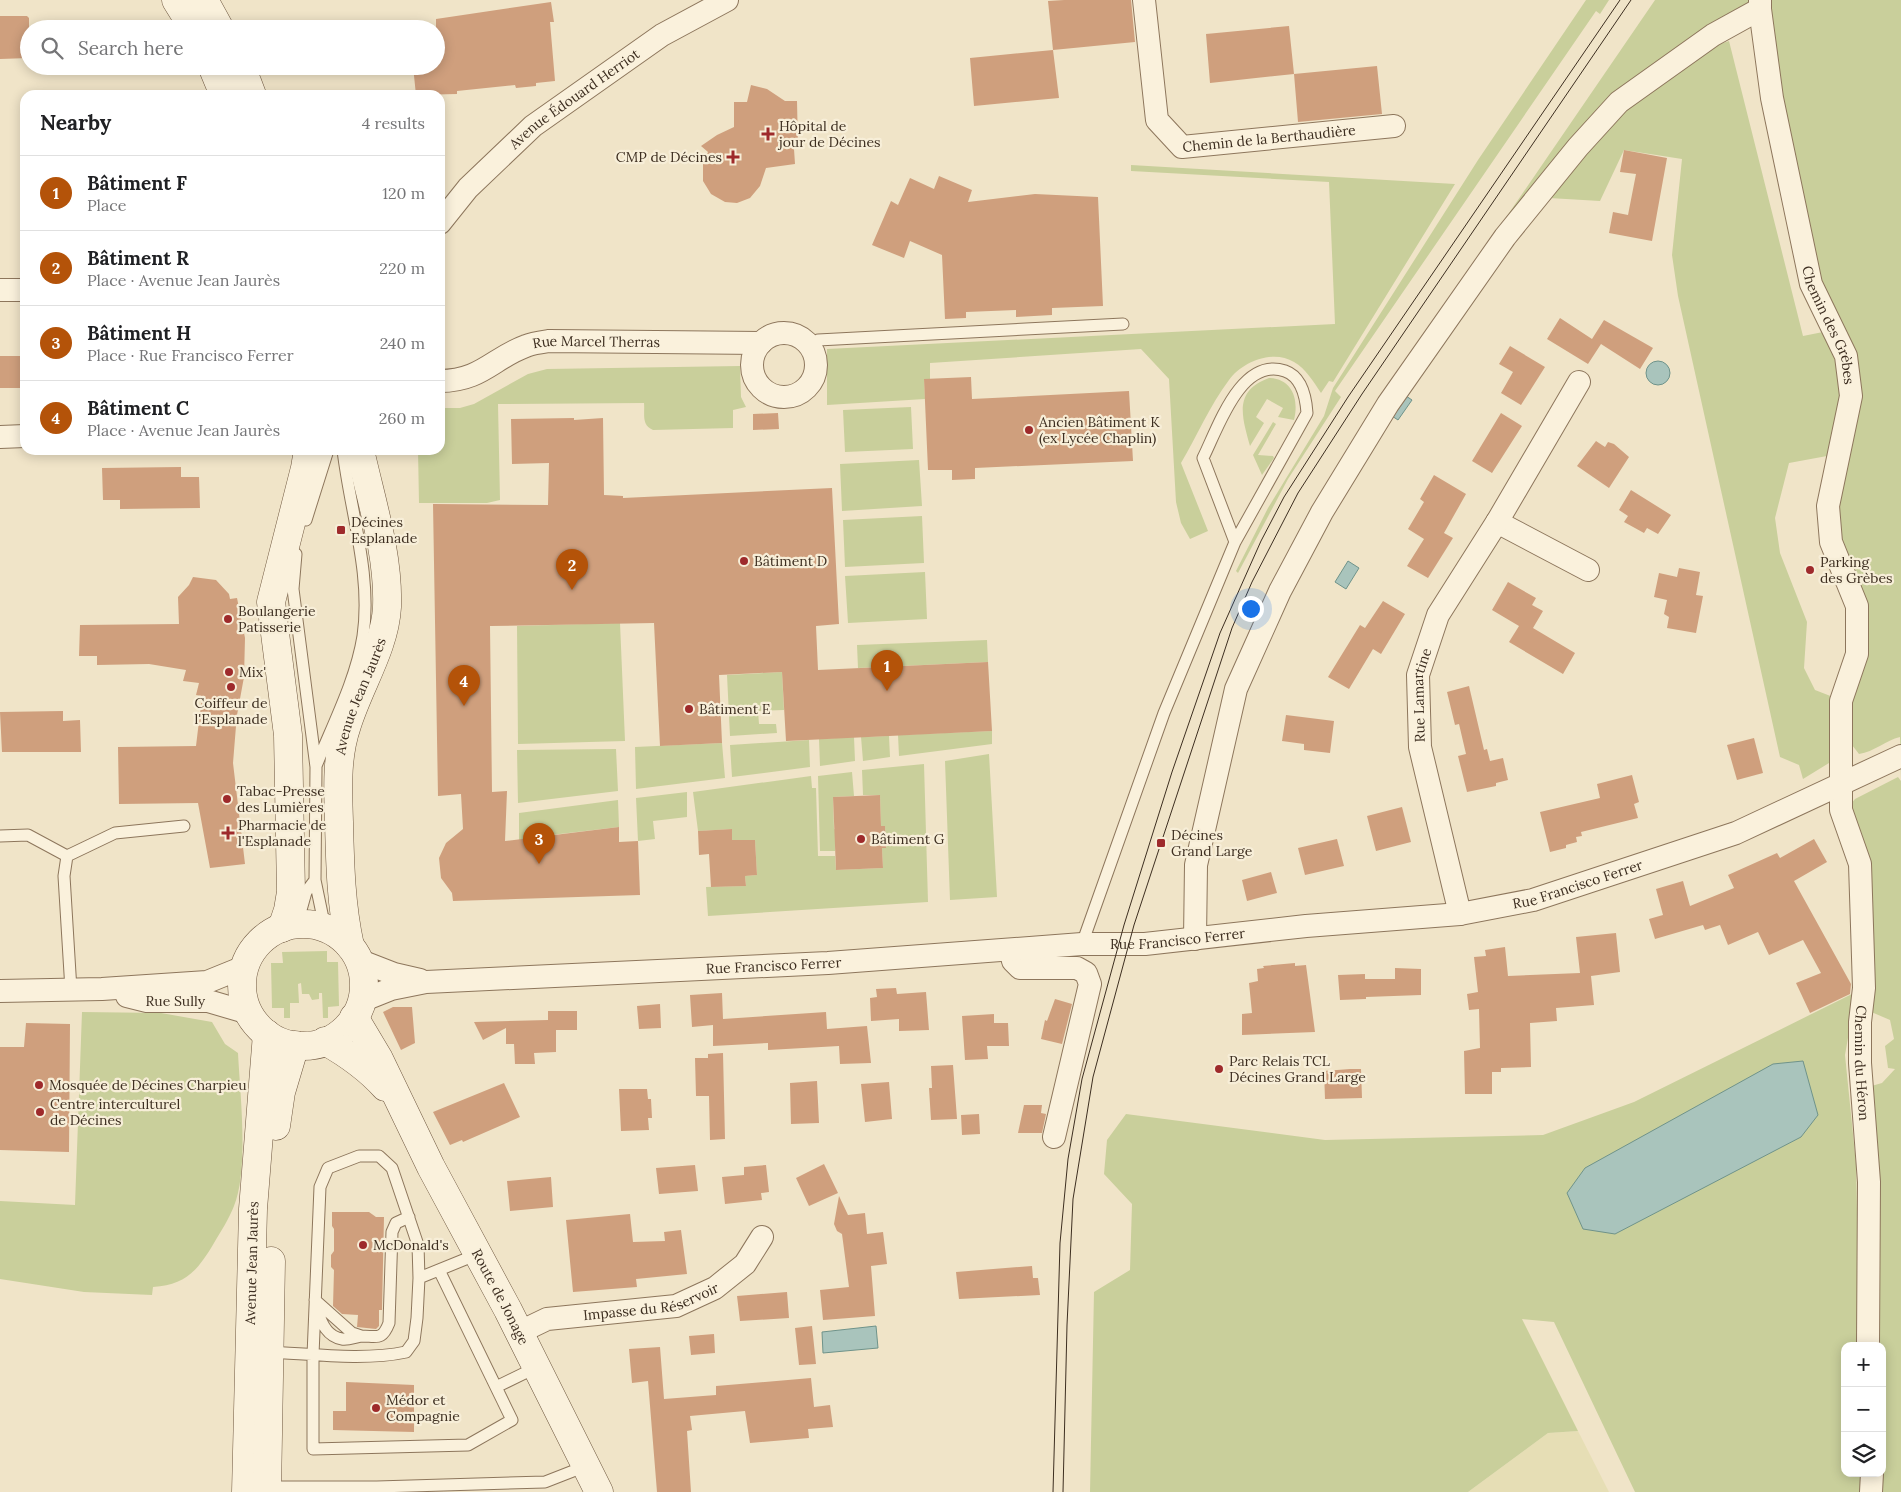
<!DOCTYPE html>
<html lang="en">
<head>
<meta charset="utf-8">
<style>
  :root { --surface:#fff; --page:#f2f2f2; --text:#202124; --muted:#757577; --line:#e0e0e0; --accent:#b45309 }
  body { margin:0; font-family:Lora,serif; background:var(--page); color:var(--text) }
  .controls { position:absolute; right:15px; bottom:15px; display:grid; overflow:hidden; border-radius:10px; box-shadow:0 2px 12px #0003 }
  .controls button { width:45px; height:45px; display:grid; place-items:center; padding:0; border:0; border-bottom:1px solid var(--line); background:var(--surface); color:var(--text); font:25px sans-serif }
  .you { position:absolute; left:1250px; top:608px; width:18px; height:18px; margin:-12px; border:4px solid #fff; border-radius:50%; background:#1a73e8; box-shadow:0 0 0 8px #1a73e833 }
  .badge { display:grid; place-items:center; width:32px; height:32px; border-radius:50%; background:var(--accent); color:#fff; font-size:16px; font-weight:700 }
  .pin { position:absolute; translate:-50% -41px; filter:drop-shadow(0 1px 2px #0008) }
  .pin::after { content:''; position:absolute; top:26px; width:18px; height:15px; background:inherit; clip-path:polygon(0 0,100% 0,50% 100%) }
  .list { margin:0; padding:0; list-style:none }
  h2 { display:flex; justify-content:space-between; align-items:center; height:65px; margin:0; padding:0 20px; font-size:21px }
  h2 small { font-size:16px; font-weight:400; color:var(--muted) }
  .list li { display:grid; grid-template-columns:32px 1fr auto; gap:15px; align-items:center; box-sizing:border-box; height:75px; padding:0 20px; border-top:1px solid var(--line) }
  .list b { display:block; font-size:19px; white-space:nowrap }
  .list p { margin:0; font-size:16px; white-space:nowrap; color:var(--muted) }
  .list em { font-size:16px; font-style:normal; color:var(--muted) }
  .icon { flex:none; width:28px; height:28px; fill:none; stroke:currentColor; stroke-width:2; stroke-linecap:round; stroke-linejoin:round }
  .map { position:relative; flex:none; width:1901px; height:1492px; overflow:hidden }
  .search { position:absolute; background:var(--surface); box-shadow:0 2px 12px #0003; left:20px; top:20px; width:425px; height:55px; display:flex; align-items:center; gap:12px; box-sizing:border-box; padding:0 18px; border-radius:28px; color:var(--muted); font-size:19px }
  .panel { position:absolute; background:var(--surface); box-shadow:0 2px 12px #0003; left:20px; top:90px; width:425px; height:365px; border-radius:15px }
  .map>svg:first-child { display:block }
</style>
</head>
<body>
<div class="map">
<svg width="1901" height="1492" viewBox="0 0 1901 1492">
  <rect width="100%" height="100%" fill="#f0e4c8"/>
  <path fill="#e6deb5" d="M1578,1431l31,61h-141l80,-59z"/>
  <path fill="#c9cf9b" d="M1586,0h23l-9,14 -4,-3 -261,380 6,6 -53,82 -50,94 -2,-2 32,-63 56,-92 9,-28 145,-228z
    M1655,0h96l-43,48 21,-7 74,295 20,-4c26,53 19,70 4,124l-38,7 -14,55 5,35 27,69 -3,46 11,22 18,7 -4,66 -26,16 -4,-14 -19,-8 -102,-461 -6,-41 10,-96 -58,-9 -24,51 -51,-3 34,-64 -222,295z
    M1769,0h132v1492h-22l3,-19v-127h-6l-8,-259 14,-4 13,-14 -7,-1 -3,-22 9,-7 -4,-19 -21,-9 -12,-184 -6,-23 4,-5 43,-22 3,4 -1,-44c-14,3 -26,15 -41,17l-7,-9 -3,-12v-16l6,-31 -19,-174 19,-95 -36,-136 -28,-123z
    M1131,165l324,19 -122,198 -4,-1 -8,12c-8,-12 -15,-24 -27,-31 -21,-13 -52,0 -65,18 -19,25 -32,56 -48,83l27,68 -18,8 -9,-16 -5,-21 -7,-123 -28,-30 -211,14v16h-6l1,20 -98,6v-56l508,-25 -6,-142 -198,-11z
    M740,366l1,31 5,10 -13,3v18l-80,2c-12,-5 -8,-16 -9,-27l-146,1 2,96 -13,3h-68l-1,-53h22v-42h20l14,-4 54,-30 19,-5z
    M1269,378c24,1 30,22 25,42l-16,-3 5,-9 -16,-9 -11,18 8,6 -14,23c-8,-29 -17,-55 19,-68z
    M911,407l2,42 -68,3 -2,-42z
    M1273,422l3,2 -18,31 15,1 1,2 -12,17 -9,-20z
    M919,460l3,46 -80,5 -2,-47z
    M922,516l2,47 -79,4 -2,-47z
    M925,572l2,47 -79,4 -3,-47z
    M620,623l5,118 -107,3 -1,-118z
    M987,640l1,22 -130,6 -1,-23z
    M782,672l2,38 -26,1 1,13h17l1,9 -47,3 -3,-61z
    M992,731v13l-93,12 -1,-21z
    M889,736l1,21 -27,4 -2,-24z
    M854,737l1,24 -35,5 -1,-27z
    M809,740l1,27 -78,10 -2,-32z
    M722,743l3,35 -89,11 -1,-42z
    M616,749l2,42 -100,12 -1,-53z
    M989,754l8,143 -47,3 -5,-139z
    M924,764l4,138 -220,14 -2,-29 40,-1 -1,-10 12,-1 -2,-35h-23v-11l-34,2 -5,-39 118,-16 1,12h4l2,68h17l1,14 47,-2 -1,-20 4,-1 -1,-21h-4l-1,-31h-17l-1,-25z
    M852,772l2,24 -21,1 1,32 3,1 -2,21h-15l-2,-75z
    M687,792v25l-34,4 2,18 -17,2 -2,-43z
    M618,800l1,27 -93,11 -7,7v-32z
    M327,951v11h11l1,44 -11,1v11h-5l-1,-25h-3v6l-7,1 -3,-6h-7l-1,-11 -3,1 1,19h-9v15h-6v-10h-12l-1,-45h12l-1,-11z
    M1856,992l-11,63 11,109 4,182h-15v127h18l-1,19h-227l-81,-170 -32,-3 56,112 -30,2 -80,59h-378l4,-200 36,-22 2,-66 -28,-30 3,-34 19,-26 199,26 218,-5 91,-33z
    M82,1012l79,1 51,9 13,22 13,9c2,41 11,116 -4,153 -5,13 -13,25 -20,37 -16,27 -28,42 -61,44l-1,8 -68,-3 -84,-13v-78l75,4z"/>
  <path fill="#a9c4bc" stroke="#6f938a" d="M1646 373a12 12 0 1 1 24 0a12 12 0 1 1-24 0Z
    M1406,396l6,4 -14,20 -6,-4z
    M1348,561l11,7 -13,21 -11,-7z
    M1803,1061l15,54 -17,22 -186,97 -32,-5 -16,-36 18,-25 188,-104z
    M876,1326l2,22 -55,5 -1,-21z"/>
  <path fill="#cf9f7d" d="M1064,0h67l4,42 -82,8 -5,-49z
    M551,2l3,20h-4l5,59 -19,2v3l-20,2 -1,-3 -58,6v3l-41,1 -3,-29h23v-47z
    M0,16h27l2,2v40l-29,1z
    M1289,26l5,48 -84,9 -4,-49z
    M1053,50l6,48 -85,8 -4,-48z
    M1377,66l5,48 -84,8 -4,-48z
    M751,85l16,4 18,12h12l1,46 -4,2 1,15 -29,4 -6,18 -10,12 -13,5 -12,-1 -14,-8 -8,-13v-18l5,-11 -7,-6 16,-11 17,-8v-25h13z
    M1624,150l43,8 -15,83 -43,-8 4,-21 15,3 8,-41 -16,-2z
    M939,176l33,14 -4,12 67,-8 63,3 5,109 -51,2v7l-36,2v-7l-50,2v6l-21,1 -3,-64 -32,-14 -6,17 -32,-13 19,-44 7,4 12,-27 24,11z
    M1560,318l32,21 12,-19 49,28 -13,21 -39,-25 -13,20 -41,-25z
    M1510,346l35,21 -24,38 -20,-12 12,-21 -14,-8z
    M0,356h25v32h-25z
    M971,377l1,22 157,-8 4,70 -158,7v11l-23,1v-10h-24l-4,-91z
    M778,413l1,16 -26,1v-16z
    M1501,413l21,13 -30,47 -20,-12z
    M574,418v2l29,-2 1,77 19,1v2l209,-10 7,136 -23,2 2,44 170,-8 4,69 -206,10 -4,-69 -63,3 3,68 -62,3 -6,-123 -164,3 2,166 15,-1 -2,50 114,-14v15l19,-1 2,54 -187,6 -1,-8 -11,-15 -2,-20 7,-15 17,-14 -2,-35 -23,2 -5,-292 115,1 1,-42 -37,1 -1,-45z
    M1596,441l9,6 3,-5 6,2 15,13 -20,31 -32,-22z
    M181,467v10h18l1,31 -80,1v-9h-17l-1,-32z
    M1434,475l32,19 -22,39 9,5 -25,40 -21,-12 17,-27 -16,-10 16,-27 -4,-3z
    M1631,490l40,25 -13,19 -11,-6 -3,5 -20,-11 4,-6 -9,-6z
    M1679,568l21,4 -4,23 7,1 -7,37 -29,-5 2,-11 -5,-3 3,-14 -13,-3 5,-24 18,4z
    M193,577l23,3 13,14 1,5 7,-1 8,40 -1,39 -9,49h1l-3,37 12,101 -35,4 -12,-65 -79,1 -1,-57 78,-1 6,-50 -6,-1 3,-12 -16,-2 3,-11 -37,-6 -52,1v-9h-18l1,-31 99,-1 -1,-27 11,-12z
    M1508,582l28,16 -4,7 11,6 -10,17 42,25 -12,21 -54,-32 10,-16 -27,-16z
    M1383,601l22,13 -24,40 -8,-5 -24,40 -21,-12 32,-52 5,3z
    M1469,686l15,64 3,-1 3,12 13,-3 5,22 -12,3v3l-29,6 -9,-36 8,-2 -7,-30 -4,1 -8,-33z
    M63,711v10l17,-1 1,32h-79l-2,-40z
    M1286,715l48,6 -4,32 -26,-3v-6l-22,-3z
    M1754,738l9,35 -26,7 -10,-35z
    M1632,775l7,27 -5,2 4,14 -57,14 1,4 -6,1 1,5 -11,3v3l-16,4 -10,-40 60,-14 -3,-14z
    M880,795l1,31h4l1,22h-4l1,20 -47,2 -3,-73z
    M1402,807l9,35 -35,9 -9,-35z
    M732,829v11h23l2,35 -12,1 1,10 -35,1 -2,-33 -10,1 -1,-24z
    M1337,839l7,27 -39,9 -7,-27z
    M1814,839l13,23 -33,19 57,103 -1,10 -40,19 -14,-30 25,-10 -18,-33 -34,15 -11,-23 -30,13 -8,-20 -15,5 -2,-5 -48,14 -6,-20 14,-4 -7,-26 27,-8 7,25 44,-18 -6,-13 49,-22 3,5z
    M1271,872l6,21 -30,8 -5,-21z
    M1616,933l4,39 -29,4 3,29 -38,3 1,13 -27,2 1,44 -30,1v4h-9v22h-27l-1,-43 16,-3 -1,-39 -10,1 -2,-16 11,-2 -4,-35 12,-1 -1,-6 20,-3 3,29 72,-3 -4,-36z
    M1295,963v3l11,-1 9,67 -73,3v-21l10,-1 -3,-30 9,-2 -1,-12 7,-1 -1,-2z
    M1395,968l26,1v26l-55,2v2l-26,1 -2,-25 27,-1v5h30z
    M896,988l1,6 29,-2 3,38 -30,1v-12l-28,2 -1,-23 7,-1 -1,-8z
    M722,993l1,26 103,-7 1,17 40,-3 4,37 -31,1 -1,-18 -71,4v-7l-55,3v-21l-21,2 -2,-32z
    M1055,999l17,5 -10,40 -21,-5 4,-19 2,1z
    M660,1004l1,24 -22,1 -2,-23z
    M393,1007h19l3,36 -14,7 -18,-38z
    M548,1011h29v19h-21v22l-22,1 1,11h-20l-1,-20h-8v-16l-23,12 -9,-18 74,-2z
    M994,1014v9h14l1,23h-22l1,13 -23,1 -3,-44z
    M26,1023l44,1 -1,128 -69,-2v-103h24z
    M723,1053l2,86 -15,1 -1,-44h-13l-1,-38h13v-4z
    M953,1065l4,54 -26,1 -2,-32h3l-1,-22z
    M1350,1069h11l1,29 -37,1 -1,-28z
    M817,1081l2,42 -28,1 -1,-41z
    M889,1082l3,37 -27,3 -4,-38z
    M504,1083l16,34 -57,25 -1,-2 -12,5 -17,-33z
    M619,1089h28l1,10h3l1,19h-4l1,12 -28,1z
    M1024,1105h18l-1,8 5,1 -4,19h-24z
    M979,1114l1,20 -18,1 -1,-20z
    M824,1164l14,29 -29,13 -13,-28z
    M695,1165l3,26 -39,3 -3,-26z
    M766,1165l3,27 -8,1 1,7 -37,4 -3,-27 22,-2v-8z
    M551,1177l2,30 -43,4 -3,-30z
    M839,1196l9,19 17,-2 2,21 16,-2 4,32 -16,2 4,50 -52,4 -3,-30 29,-3 -7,-53 -5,-3 -3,-7z
    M332,1212h37l7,5h8l-2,93h-3v16l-3,3 -19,-2 1,-12 -16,-1 -9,-8 1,-36 -3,-3v-12l3,-4v-22l-2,-3z
    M630,1214l3,28 32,-1 -1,-9 17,-2 6,44 -51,5 1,8 -64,5 -7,-72z
    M1032,1266l1,12h5l2,17 -81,4 -3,-27z
    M787,1292l2,26 -49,3 -3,-25z
    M812,1326l4,38 -17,1 -4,-37z
    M714,1334l1,19 -24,2 -2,-19z
    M660,1347l4,52 52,-4v-9l95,-8 3,29 16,-2 3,22 -25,2 1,9 -59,5 -5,-32 -55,5 2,14 -5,1 4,61h-34l-9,-111 -16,2 -3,-34z
    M346,1382l68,3v47l-81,-2v-19h13z"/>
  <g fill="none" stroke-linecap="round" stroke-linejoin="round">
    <g stroke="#8d765c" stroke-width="13">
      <path id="lane" d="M809,346l9,-6 305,-16
        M306,520l22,-70
        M296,554l-3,35 23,178 -1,113 10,48
        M316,766c17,-42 40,-86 47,-130 9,-62 -13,-125 -20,-186
        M0,836l28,-1 39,21
        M299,917l7,-25 9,-12
        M1082,944l82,-231 71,-171 72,-129c-1,-15 -5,-36 -22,-42 -44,-15 -67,57 -82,87l32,84
        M71,990l-7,-114 3,-20 48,-23 69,-7
        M419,1278l59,-24
        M315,1300l37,33 9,3
        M318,1311c3,12 10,26 24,28 6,1 13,-2 19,-3 16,0 21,5 28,-13l3,-91 4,-9 13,-6
        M269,1352c43,2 95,9 137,0l8,-11 3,-23 2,-40 -1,-33 -26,-77 -13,-12h-20l-31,12 -8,19 -7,168v94l155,-4 44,-25 -73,-150
        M496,1387l41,-20
        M267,1487h110l168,-5 41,-16"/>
    </g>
    <g stroke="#8d765c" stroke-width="24">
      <g id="street">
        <path id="s1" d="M1144,0l13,120 25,27 212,-21"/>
        <path id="s2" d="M1760,0v9l12,89 39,186 35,72 5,40 -23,110 3,36 26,64v48l-16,47v109l19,54 4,124 -4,34v41l9,119 -1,164"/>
        <path id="s3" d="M440,223l28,-35 65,-62 129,-91 65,-35"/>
        <path d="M0,290h25"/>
        <circle cx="784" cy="365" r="32"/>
        <path id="s4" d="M440,381c41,0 53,-23 86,-35 7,-3 16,-4 23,-5l212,2"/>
        <path d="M0,437l25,-1"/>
        <path d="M1497,522l91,48"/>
        <path id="s5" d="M1460,914l-40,-167 -2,-72 20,-60 59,-93 82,-140"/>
        <path d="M1195,939l1,-74 40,-176 44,-98 42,-79 66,-108 117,-167 73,-90 41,-45 94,-67 47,-26"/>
        <path d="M1011,951l2,10 7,7h57l9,5 4,11 -36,153"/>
        <path d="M358,960l36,14 26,6"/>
        <path d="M0,991l102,-2 105,-7 37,-15"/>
        <path id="s6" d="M127,996l20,5h61l41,12"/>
        <path id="s7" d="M361,1001l30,-12 35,-7 402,-19 254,-19h63l161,-18 154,-12 73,-14 203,-67 165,-77"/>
        <path id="s8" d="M520,1332l27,-13 129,-13 39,-18 30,-24 17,-27"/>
        <path d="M1871,1492l1,-19"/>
      </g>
    </g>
    <g stroke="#6f573f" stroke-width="29">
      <g id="secondary">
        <path d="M176,0l18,29"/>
        <path d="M204,0l16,29"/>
        <path d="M212,66l12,29"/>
        <path d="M241,66l11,29"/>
        <circle cx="303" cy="985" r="61"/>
        <path d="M282,928l6,-18 3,-18 -3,-157 -17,-133 34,-134 3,-18"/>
        <path id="s9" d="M350,946c-9,-41 -10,-81 -11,-124 -1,-33 -3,-65 8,-97 12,-39 38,-78 40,-118 2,-52 -16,-107 -27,-157"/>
        <path id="s10" d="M354,1017l25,42 52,108 77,143 91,182"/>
        <path d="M325,1041c23,13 42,26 60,46"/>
        <path d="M276,1126l5,-34 14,-47"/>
        <path id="s11" d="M246,1492l7,-283 14,-175"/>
        <path d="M267,1492l4,-231"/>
      </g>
    </g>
    <use href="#lane" stroke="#faf1dc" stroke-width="11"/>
    <use href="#street" stroke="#faf1dc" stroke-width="22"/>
    <use href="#secondary" stroke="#faf1dc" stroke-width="28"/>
    <path stroke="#3d2e20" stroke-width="1" d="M1053,1492l7,-249 8,-84 14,-80 42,-154 48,-153 48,-139 41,-92 23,-44 64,-100 272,-397
      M1063,1492l4,-167 6,-126 20,-122 41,-152 98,-297 20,-46 46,-89 64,-99 269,-394"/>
  </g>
  <g fill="#9e2a2b" stroke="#f7eed8" stroke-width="2">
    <path d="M765.5 126.5h5v5h5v5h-5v5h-5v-5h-5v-5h5z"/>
    <path d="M730.5 149.5h5v5h5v5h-5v5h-5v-5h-5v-5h5z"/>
    <circle cx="1029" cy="430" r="5"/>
    <rect x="336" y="525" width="10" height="10" rx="2.5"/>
    <circle cx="744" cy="561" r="5"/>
    <circle cx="1810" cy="570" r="5"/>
    <circle cx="228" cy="619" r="5"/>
    <circle cx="229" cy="672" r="5"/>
    <circle cx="231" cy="687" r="5"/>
    <circle cx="689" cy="709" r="5"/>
    <circle cx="227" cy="799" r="5"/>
    <path d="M225.5 825.5h5v5h5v5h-5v5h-5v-5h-5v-5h5z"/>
    <circle cx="861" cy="839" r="5"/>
    <rect x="1156" y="838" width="10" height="10" rx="2.5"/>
    <circle cx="1219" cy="1069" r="5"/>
    <circle cx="39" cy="1085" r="5"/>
    <circle cx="40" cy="1112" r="5"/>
    <circle cx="363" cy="1245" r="5"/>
    <circle cx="376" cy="1408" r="5"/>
  </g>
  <g text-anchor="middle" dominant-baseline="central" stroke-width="4.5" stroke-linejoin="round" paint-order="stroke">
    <g font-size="14" fill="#3d2e20" stroke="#f7eed8">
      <text stroke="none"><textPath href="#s3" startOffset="184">Avenue Édouard Herriot</textPath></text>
      <text stroke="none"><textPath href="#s1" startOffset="245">Chemin de la Berthaudière</textPath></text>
      <text stroke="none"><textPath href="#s2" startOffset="334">Chemin des Grèbes</textPath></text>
      <text stroke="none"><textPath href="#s4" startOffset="165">Rue Marcel Therras</textPath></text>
      <text stroke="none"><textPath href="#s5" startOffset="224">Rue Lamartine</textPath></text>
      <text stroke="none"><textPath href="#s9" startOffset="254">Avenue Jean Jaurès</textPath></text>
      <text stroke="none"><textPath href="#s7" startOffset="1226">Rue Francisco Ferrer</textPath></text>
      <text stroke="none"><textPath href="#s7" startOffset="821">Rue Francisco Ferrer</textPath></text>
      <text stroke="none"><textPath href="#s7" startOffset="416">Rue Francisco Ferrer</textPath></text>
      <text stroke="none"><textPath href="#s6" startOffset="49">Rue Sully</textPath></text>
      <text stroke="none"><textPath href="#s2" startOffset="1090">Chemin du Héron</textPath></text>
      <text stroke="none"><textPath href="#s11" startOffset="229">Avenue Jean Jaurès</textPath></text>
      <text stroke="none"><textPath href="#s10" startOffset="316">Route de Jonage</textPath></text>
      <text stroke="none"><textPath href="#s8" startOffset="136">Impasse du Réservoir</textPath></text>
    </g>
    <g font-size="14" fill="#3d2e20" stroke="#f7eed8" text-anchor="start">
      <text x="779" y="126">Hôpital de<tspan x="779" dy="16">jour de Décines</tspan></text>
      <text x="722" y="157" text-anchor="end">CMP de Décines</text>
      <text x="1039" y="422">Ancien Bâtiment K<tspan x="1039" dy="16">(ex Lycée Chaplin)</tspan></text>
      <text x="351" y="522">Décines<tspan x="351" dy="16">Esplanade</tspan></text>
      <text x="754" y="561">Bâtiment D</text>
      <text x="1820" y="562">Parking<tspan x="1820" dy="16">des Grèbes</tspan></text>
      <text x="238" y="611">Boulangerie<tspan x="238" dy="16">Patisserie</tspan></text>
      <text x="239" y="672">Mix'</text>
      <text x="231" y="703" text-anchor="middle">Coiffeur de<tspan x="231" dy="16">l'Esplanade</tspan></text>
      <text x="699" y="709">Bâtiment E</text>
      <text x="237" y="791">Tabac-Presse<tspan x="237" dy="16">des Lumières</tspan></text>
      <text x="238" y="825">Pharmacie de<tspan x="238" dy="16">l'Esplanade</tspan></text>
      <text x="1171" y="835">Décines<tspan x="1171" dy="16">Grand Large</tspan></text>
      <text x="871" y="839">Bâtiment G</text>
      <text x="1229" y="1061">Parc Relais TCL<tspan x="1229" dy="16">Décines Grand Large</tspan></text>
      <text x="49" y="1085">Mosquée de Décines Charpieu</text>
      <text x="50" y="1104">Centre interculturel<tspan x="50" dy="16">de Décines</tspan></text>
      <text x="373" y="1245">McDonald's</text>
      <text x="386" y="1400">Médor et<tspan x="386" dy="16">Compagnie</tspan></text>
    </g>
  </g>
</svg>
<div class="controls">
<button>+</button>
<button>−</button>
<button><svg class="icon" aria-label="layers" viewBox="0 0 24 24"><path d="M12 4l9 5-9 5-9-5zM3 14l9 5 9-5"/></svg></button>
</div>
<div class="you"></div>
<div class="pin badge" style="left:887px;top:691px">1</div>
<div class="pin badge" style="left:572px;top:590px">2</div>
<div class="pin badge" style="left:539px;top:864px">3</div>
<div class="pin badge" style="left:464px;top:706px">4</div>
<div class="search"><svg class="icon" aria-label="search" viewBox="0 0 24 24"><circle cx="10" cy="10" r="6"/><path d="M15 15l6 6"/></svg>Search here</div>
<section class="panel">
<h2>Nearby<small>4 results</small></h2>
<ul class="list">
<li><span class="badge">1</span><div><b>Bâtiment F</b><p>Place</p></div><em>120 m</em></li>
<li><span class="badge">2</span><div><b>Bâtiment R</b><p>Place · Avenue Jean Jaurès</p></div><em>220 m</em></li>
<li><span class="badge">3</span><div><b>Bâtiment H</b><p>Place · Rue Francisco Ferrer</p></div><em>240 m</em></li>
<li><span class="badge">4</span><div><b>Bâtiment C</b><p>Place · Avenue Jean Jaurès</p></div><em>260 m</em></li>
</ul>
</section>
</div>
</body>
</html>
